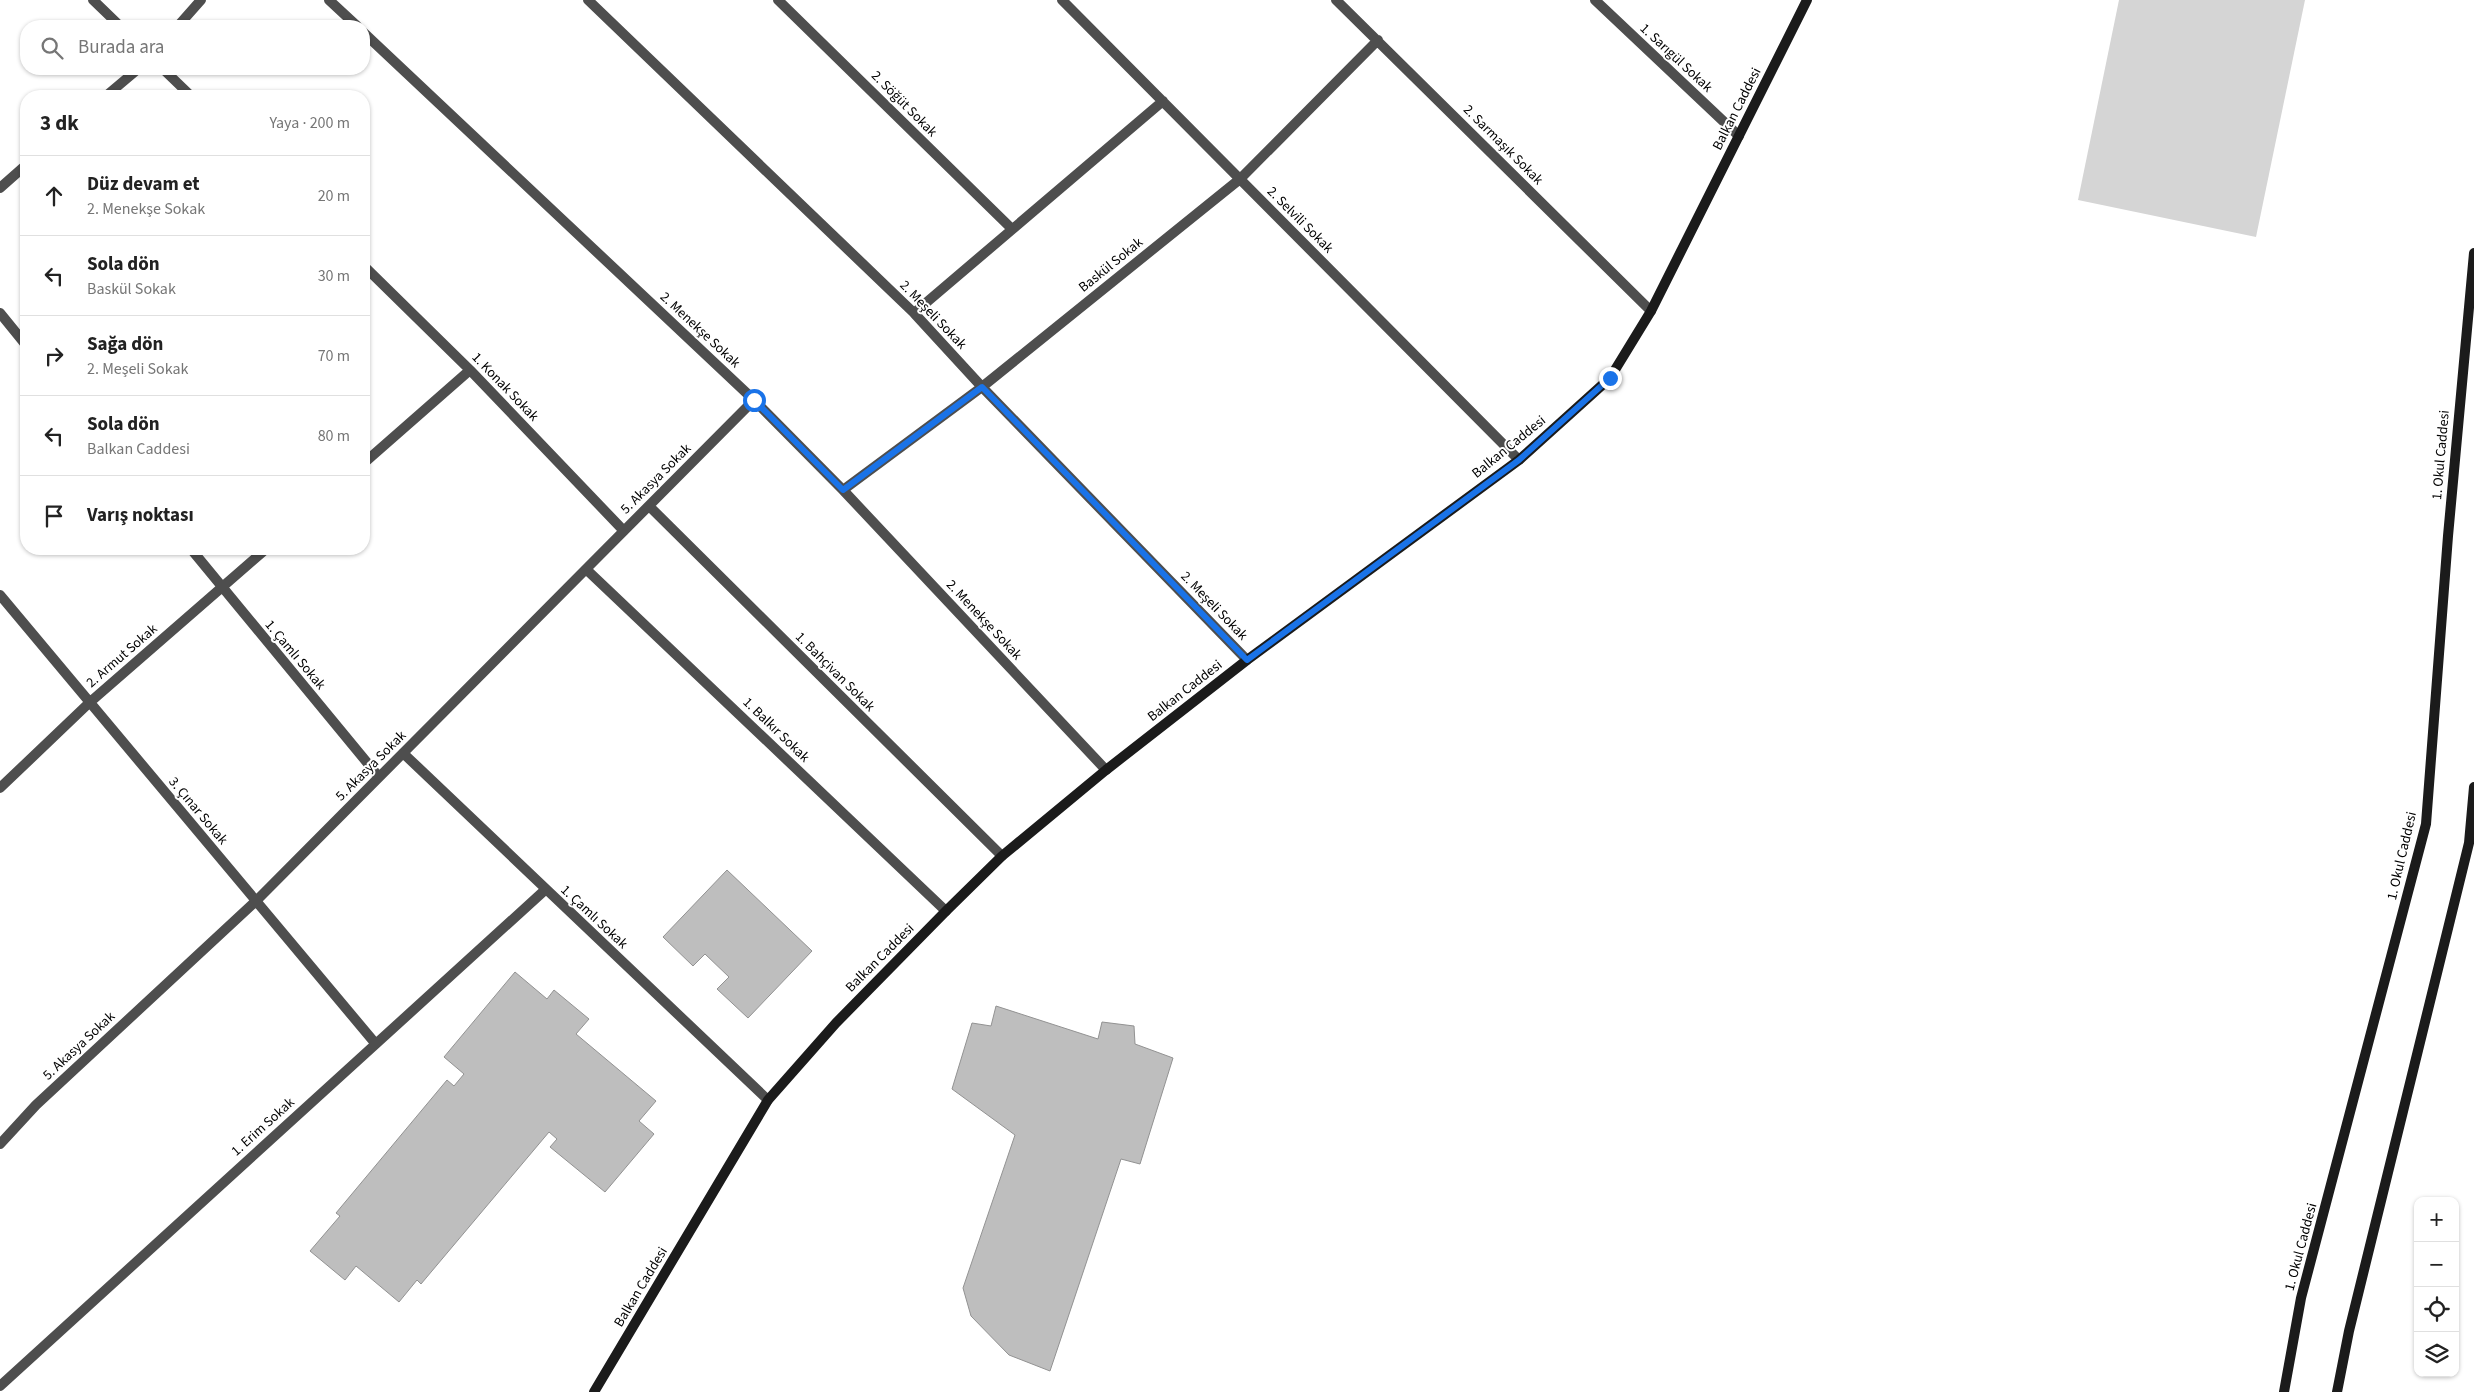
<!DOCTYPE html>
<html lang="tr">
<head>
<meta charset="utf-8">
<style>
  :root { --surface:#fff; --page:#f6f6f6; --text:#222; --muted:#767676; --line:#e0e0e0 }
  body { margin:0; font-family:"Source Sans 3",sans-serif; background:var(--page); color:var(--text) }
  .controls { position:absolute; right:15px; bottom:15px; display:grid; overflow:hidden; border-radius:10px; box-shadow:0 1px 4px #0004 }
  .controls button { width:45px; height:45px; display:grid; place-items:center; padding:0; border:0; border-bottom:1px solid var(--line); background:var(--surface); color:var(--text); font:25px sans-serif }
  .stop { position:absolute; width:15px; height:15px; margin:-11px; border:4px solid #1a73e8; border-radius:50%; background:#fff }
  .stop.end { background:#1a73e8; border-color:#fff; box-shadow:0 1px 5px #0008 }
  .list { margin:0; padding:0; list-style:none }
  h2 { display:flex; justify-content:space-between; align-items:center; height:65px; margin:0; padding:0 20px; font-size:21px }
  h2 small { font-size:16px; font-weight:400; color:var(--muted) }
  .list li { display:grid; grid-template-columns:32px 1fr auto; gap:15px; align-items:center; box-sizing:border-box; height:80px; padding:0 20px; border-top:1px solid var(--line) }
  .list b { display:block; font-size:19px; white-space:nowrap }
  .list p { margin:0; font-size:16px; white-space:nowrap; color:var(--muted) }
  .list em { font-size:16px; font-style:normal; color:var(--muted) }
  .icon { flex:none; width:28px; height:28px; fill:none; stroke:currentColor; stroke-width:2; stroke-linecap:round; stroke-linejoin:round }
  .map { position:relative; flex:none; width:2474px; height:1392px; overflow:hidden }
  .search { position:absolute; background:var(--surface); box-shadow:0 1px 4px #0004; left:20px; top:20px; width:350px; height:55px; display:flex; align-items:center; gap:12px; box-sizing:border-box; padding:0 18px; border-radius:20px; color:var(--muted); font-size:19px }
  .panel { position:absolute; background:var(--surface); box-shadow:0 1px 4px #0004; left:20px; top:90px; width:350px; height:465px; border-radius:20px }
  .map>svg:first-child { display:block }
</style>
</head>
<body>
<div class="map">
<svg width="2474" height="1392" viewBox="0 0 2474 1392">
  <rect width="100%" height="100%" fill="#fff"/>
  <path fill="#d5d5d5" d="M2119,0h186l-49,237 -178,-37z"/>
  <path fill="#bebebe" stroke="#929292" d="M727,870l85,81 -64,67 -31,-29 12,-12 -24,-23 -12,12 -30,-29z
    M515,972l32,27 7,-9 35,29 -13,15 80,67 -17,20 15,13 -49,58 -55,-45 7,-8 -8,-7 -128,152 -4,-4 -18,22 -43,-36 -11,14 -35,-29 30,-35 -4,-3 111,-133 7,6 10,-12 -20,-17z
    M996,1006l102,33 4,-17 32,4 1,18 38,14 -33,106 -19,-5 -71,212 -41,-16 -38,-39 -8,-28 52,-153 -63,-46 20,-66 19,3z"/>
  <g fill="none" stroke-linecap="round" stroke-linejoin="round">
    <path stroke="#4e4e4e" stroke-width="10" d="M93,0l27,26
      M329,0l28,26
      M588,0l326,313 68,74 265,273
      M778,0l233,228
      M1062,0l457,460
      M1336,0l315,311
      M1595,0l144,136
      M178,26l23,-26
      M364,33l390,367 89,90 263,280
      M163,69l28,27
      M106,96l32,-27
      M0,188l26,-23
      M364,266l106,104 154,161
      M0,313l26,32
      M914,313l249,-212
      M364,463l106,-93
      M843,490l139,-103 258,-208 138,-139
      M649,506l353,350
      M191,549l188,228
      M586,569l360,342
      M0,595l375,448
      M403,753l365,347
      M0,788l89,-85 177,-154
      M0,1144l36,-39 220,-204 498,-501
      M0,1386l545,-496"/>
    <path stroke="#1b1b1b" stroke-width="10" d="M594,1392l174,-292 68,-77 110,-112 56,-55 104,-86 141,-110 272,-200 91,-82 41,-67 156,-311
      M2284,1392l17,-94 125,-474 22,-288 26,-283
      M2337,1392l12,-61 120,-488 5,-56"/>
  </g>
  <g fill="none" stroke-linecap="round" stroke-linejoin="round">
    <path stroke="#1a73e8" stroke-width="6" d="M754,400l89,90 139,-103 265,273 272,-200 91,-82"/>
  </g>
  <g text-anchor="middle" dominant-baseline="central" stroke-width="4" stroke-linejoin="round" paint-order="stroke">
    <g font-size="14" fill="#000" stroke="#fff">
      <text transform="translate(1676 58) rotate(43)">1. Sarıgül Sokak</text>
      <text transform="translate(904 104) rotate(45)">2. Söğüt Sokak</text>
      <text transform="translate(1737 109) rotate(-63)">Balkan Caddesi</text>
      <text transform="translate(1503 145) rotate(45)">2. Sarmaşık Sokak</text>
      <text transform="translate(1300 220) rotate(45)">2. Selvili Sokak</text>
      <text transform="translate(1111 265) rotate(-39)">Baskül Sokak</text>
      <text transform="translate(933 315) rotate(46)">2. Meşeli Sokak</text>
      <text transform="translate(700 330) rotate(43)">2. Menekşe Sokak</text>
      <text transform="translate(505 387) rotate(46)">1. Konak Sokak</text>
      <text transform="translate(1509 447) rotate(-39)">Balkan Caddesi</text>
      <text transform="translate(2441 455) rotate(-85)">1. Okul Caddesi</text>
      <text transform="translate(656 479) rotate(-45)">5. Akasya Sokak</text>
      <text transform="translate(1214 606) rotate(46)">2. Meşeli Sokak</text>
      <text transform="translate(984 620) rotate(47)">2. Menekşe Sokak</text>
      <text transform="translate(295 655) rotate(50)">1. Çamlı Sokak</text>
      <text transform="translate(122 656) rotate(-41)">2. Armut Sokak</text>
      <text transform="translate(835 672) rotate(45)">1. Bahçivan Sokak</text>
      <text transform="translate(1185 691) rotate(-38)">Balkan Caddesi</text>
      <text transform="translate(776 730) rotate(44)">1. Balkır Sokak</text>
      <text transform="translate(371 766) rotate(-45)">5. Akasya Sokak</text>
      <text transform="translate(198 811) rotate(50)">3. Çınar Sokak</text>
      <text transform="translate(2402 856) rotate(-77)">1. Okul Caddesi</text>
      <text transform="translate(594 917) rotate(43)">1. Çamlı Sokak</text>
      <text transform="translate(880 958) rotate(-45)">Balkan Caddesi</text>
      <text transform="translate(79 1046) rotate(-43)">5. Akasya Sokak</text>
      <text transform="translate(263 1127) rotate(-42)">1. Erim Sokak</text>
      <text transform="translate(2301 1247) rotate(-75)">1. Okul Caddesi</text>
      <text transform="translate(641 1287) rotate(-59)">Balkan Caddesi</text>
    </g>
  </g>
</svg>
<div class="controls">
<button>+</button>
<button>−</button>
<button><svg class="icon" aria-label="locate" viewBox="0 0 24 24"><circle cx="12" cy="12" r="6"/><path d="M12 2v4M12 18v4M2 12h4M18 12h4"/></svg></button>
<button><svg class="icon" aria-label="layers" viewBox="0 0 24 24"><path d="M12 4l9 5-9 5-9-5zM3 14l9 5 9-5"/></svg></button>
</div>
<div class="stop" style="left:754px;top:400px"></div>
<div class="stop end" style="left:1610px;top:378px"></div>
<div class="search"><svg class="icon" aria-label="search" viewBox="0 0 24 24"><circle cx="10" cy="10" r="6"/><path d="M15 15l6 6"/></svg>Burada ara</div>
<section class="panel">
<h2>3 dk<small>Yaya · 200 m</small></h2>
<ul class="list">
<li><svg class="icon" aria-label="ahead" viewBox="0 0 24 24"><path d="M12 20V5M6 11l6-6 6 6"/></svg><div><b>Düz devam et</b><p>2. Menekşe Sokak</p></div><em>20 m</em></li>
<li><svg class="icon" aria-label="left" viewBox="0 0 24 24"><path d="M17 20v-9H6M10 6l-5 5 5 5"/></svg><div><b>Sola dön</b><p>Baskül Sokak</p></div><em>30 m</em></li>
<li><svg class="icon" aria-label="right" viewBox="0 0 24 24"><path d="M7 20v-9h11M14 6l5 5-5 5"/></svg><div><b>Sağa dön</b><p>2. Meşeli Sokak</p></div><em>70 m</em></li>
<li><svg class="icon" aria-label="left" viewBox="0 0 24 24"><path d="M17 20v-9H6M10 6l-5 5 5 5"/></svg><div><b>Sola dön</b><p>Balkan Caddesi</p></div><em>80 m</em></li>
<li><svg class="icon" aria-label="arrive" viewBox="0 0 24 24"><path d="M6 21V4h12l-3 4 3 4H6"/></svg><div><b>Varış noktası</b></div></li>
</ul>
</section>
</div>
</body>
</html>
